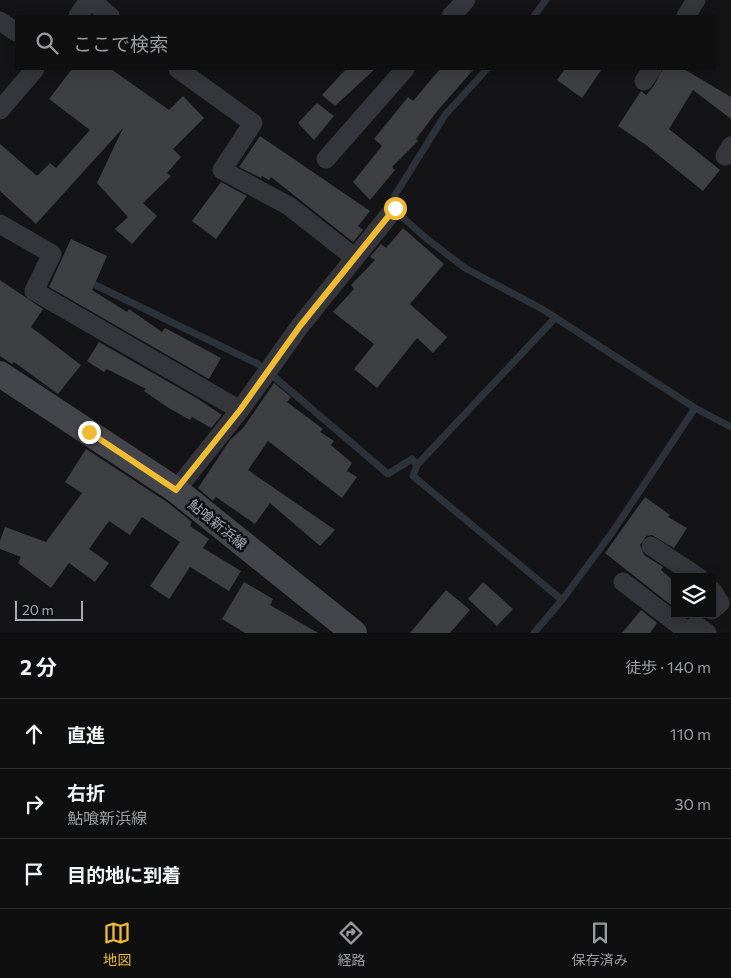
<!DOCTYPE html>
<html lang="ja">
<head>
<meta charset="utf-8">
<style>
  :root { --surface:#0f0f10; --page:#181819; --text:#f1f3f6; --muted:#9b9c9f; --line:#2f2f30; --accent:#efbb33 }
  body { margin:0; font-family:Commissioner,"Noto Sans JP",sans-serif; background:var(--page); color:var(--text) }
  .controls { position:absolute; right:15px; bottom:15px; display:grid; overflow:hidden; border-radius:0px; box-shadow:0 2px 12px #0003 }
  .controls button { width:45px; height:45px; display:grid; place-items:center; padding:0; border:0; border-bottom:1px solid var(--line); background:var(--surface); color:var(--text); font:25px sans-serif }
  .scale { position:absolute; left:15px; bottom:12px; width:68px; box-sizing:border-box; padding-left:5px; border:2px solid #a6aab6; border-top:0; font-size:14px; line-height:18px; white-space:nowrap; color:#a6aab6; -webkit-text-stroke:4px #0f0f11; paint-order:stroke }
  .stop { position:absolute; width:15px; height:15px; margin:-11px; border:4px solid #efbb33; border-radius:50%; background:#fff }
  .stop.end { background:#efbb33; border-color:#fff; box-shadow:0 1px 5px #0008 }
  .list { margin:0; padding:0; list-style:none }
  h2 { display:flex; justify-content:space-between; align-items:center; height:65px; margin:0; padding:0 20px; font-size:21px }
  h2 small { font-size:16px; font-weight:400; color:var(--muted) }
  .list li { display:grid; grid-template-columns:32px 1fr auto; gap:15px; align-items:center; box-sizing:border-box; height:70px; padding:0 20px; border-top:1px solid var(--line) }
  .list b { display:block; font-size:19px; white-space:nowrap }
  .list p { margin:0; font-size:16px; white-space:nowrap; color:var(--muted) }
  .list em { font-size:16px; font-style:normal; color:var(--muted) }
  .icon { flex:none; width:28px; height:28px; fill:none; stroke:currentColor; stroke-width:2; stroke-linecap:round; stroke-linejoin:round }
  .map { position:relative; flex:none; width:731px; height:633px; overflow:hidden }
  .search { position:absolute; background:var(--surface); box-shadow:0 2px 12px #0003; left:15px; right:15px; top:15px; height:55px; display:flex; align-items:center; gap:12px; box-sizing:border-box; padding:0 18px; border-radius:0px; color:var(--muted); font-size:19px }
  .sheet { height:275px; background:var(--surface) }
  nav { display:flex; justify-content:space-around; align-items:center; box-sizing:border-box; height:70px; border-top:1px solid var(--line); background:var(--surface); font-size:14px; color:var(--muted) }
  nav a { display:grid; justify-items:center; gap:2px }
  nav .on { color:var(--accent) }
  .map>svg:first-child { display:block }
</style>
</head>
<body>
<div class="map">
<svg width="731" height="633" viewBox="0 0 731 633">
  <rect width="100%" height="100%" fill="#141416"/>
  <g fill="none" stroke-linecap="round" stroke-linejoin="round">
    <path stroke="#2b323a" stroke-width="7" d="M534,16l12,-16
      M395,195l50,-80 42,-46
      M400,215l27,24 38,29 77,41 153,99 36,19
      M87,281l171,83
      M272,375l116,99 24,-15 5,6 138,-147
      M417,465l-4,11 149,124 49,-66 84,-126
      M534,633l28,-33"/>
  </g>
  <path fill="#3e3f43" d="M72,69h39l58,41 14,-14 21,22 -31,31 8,8 -14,16 4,3 -28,27 14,13 -25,28 -17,-15 13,-12 -31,-34 26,-55 -87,96 -36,-33v-47l37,32 13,-13 6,5 34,-38 -41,-31z
    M346,69h29l-40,37 -13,-11z
    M440,69h34l-36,41 -22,29 2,2 -26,26 3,3 -25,30 -17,-18 29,-36 -8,-7 34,-42 5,4z
    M565,69h37l-20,29 -25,-18z
    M663,69h21l47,28v22l-38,-29 -24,39 51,41 -17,21 -57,-46 -28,-19 23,-35 5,4 7,-8z
    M317,103l17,13 -20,24 -16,-17z
    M260,136l110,75 -12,15 5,4 -10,12 -82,-65 -2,3 -7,-4 -1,2 -22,-11z
    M221,182l26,14 -31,43 -24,-18z
    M403,228l41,36 -34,40 37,33 -14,16 -16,-15 -40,50 -23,-19 20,-25 -41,-32 21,-23 -3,-4 24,-25 -5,-3 11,-13 5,4z
    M71,239l36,17 -15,34 35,22 2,-3 33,23 3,-4 56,30 -12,21 -160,-92z
    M0,280l43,29 -12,18 50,38 -23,29 -44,-32 -2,2 -12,-8z
    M99,342l99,57 24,16 -11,13 -19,-11 -2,3 -23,-13 -23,-16 2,-2 -39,-20 -3,3 -17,-11z
    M274,383l17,14 -4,5 36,27 -3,3 14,9 -3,4 21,18 -5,8 10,6 -15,21 -74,-57 -20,29 87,60 -15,16 -50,-43 -15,21 -39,-27 -3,4 -15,-13 32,-48 13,-12z
    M86,449l81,53 25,20 -2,4 19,13 -6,9 38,23 -12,20 -39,-24 -21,32 -19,-13 30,-44 -38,-25 -12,18 -21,-14 -20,28 20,14 -14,19 -26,-19 -18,25 -33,-25 3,-6 -21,-8v-8l5,-14 41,15 36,-49 -17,-11z
    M645,497l25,18 -2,2 19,11 -13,20 -22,-13 -6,1 -6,9 4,10 19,12 -2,3 14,12v18l-4,5 -66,-52z
    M244,582l29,17 -3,6 48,28h-73l-23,-14z
    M483,582l30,27 -16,17 -29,-27z
    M446,590l24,20 -20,23h-40z
    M641,610l16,13 -7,10h-28z"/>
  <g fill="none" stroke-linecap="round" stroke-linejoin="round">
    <path stroke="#35363b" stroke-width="19" d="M91,0l19,16
      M78,16l11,-16
      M451,16l15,-16
      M686,16l10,-16
      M0,21l16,11
      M178,69l75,54 -31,47 67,36 66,52
      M644,81l8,-12
      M0,110l35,-41
      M725,156l6,-10
      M326,159l79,-90
      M0,224l52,30 -18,37 206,119
      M176,490l64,-80 60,-84 95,-118
      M651,546l47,31
      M623,582l65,50 8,-7 11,8
      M712,590l8,13 -8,7"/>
    <path stroke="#43454b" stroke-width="26" d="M0,374l176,116 178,143"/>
  </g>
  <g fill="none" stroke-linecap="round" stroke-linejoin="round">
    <path stroke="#efbb33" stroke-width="6" d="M89,432l87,58 64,-80 60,-84 95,-118"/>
  </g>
  <g text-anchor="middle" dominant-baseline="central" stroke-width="5" stroke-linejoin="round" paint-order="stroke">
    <g font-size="14" fill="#a6aab6" stroke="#0f0f11">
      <text transform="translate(218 524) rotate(39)">鮎喰新浜線</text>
    </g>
  </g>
</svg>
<div class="controls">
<button><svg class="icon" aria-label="layers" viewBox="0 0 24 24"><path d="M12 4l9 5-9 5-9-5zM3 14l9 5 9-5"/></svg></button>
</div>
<div class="scale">20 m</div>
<div class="stop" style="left:395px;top:208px"></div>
<div class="stop end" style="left:89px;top:432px"></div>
<div class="search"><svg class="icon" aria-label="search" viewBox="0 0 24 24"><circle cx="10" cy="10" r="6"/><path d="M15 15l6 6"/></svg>ここで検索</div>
</div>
<section class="sheet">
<h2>2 分<small>徒歩 · 140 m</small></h2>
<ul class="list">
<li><svg class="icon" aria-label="ahead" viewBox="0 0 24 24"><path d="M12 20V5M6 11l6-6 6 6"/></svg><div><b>直進</b></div><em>110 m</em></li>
<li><svg class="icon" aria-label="right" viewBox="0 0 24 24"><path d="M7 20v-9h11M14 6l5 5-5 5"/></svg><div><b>右折</b><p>鮎喰新浜線</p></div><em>30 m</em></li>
<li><svg class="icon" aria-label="arrive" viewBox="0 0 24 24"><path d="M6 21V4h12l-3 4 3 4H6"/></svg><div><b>目的地に到着</b></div></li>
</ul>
</section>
<nav>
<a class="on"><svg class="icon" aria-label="map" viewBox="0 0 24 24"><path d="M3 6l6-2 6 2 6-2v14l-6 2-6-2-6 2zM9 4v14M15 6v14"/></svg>地図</a>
<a><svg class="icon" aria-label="directions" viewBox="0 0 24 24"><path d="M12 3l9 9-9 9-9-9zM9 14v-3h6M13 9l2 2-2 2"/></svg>経路</a>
<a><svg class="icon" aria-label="saved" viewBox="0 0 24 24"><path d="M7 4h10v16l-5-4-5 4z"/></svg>保存済み</a>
</nav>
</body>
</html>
